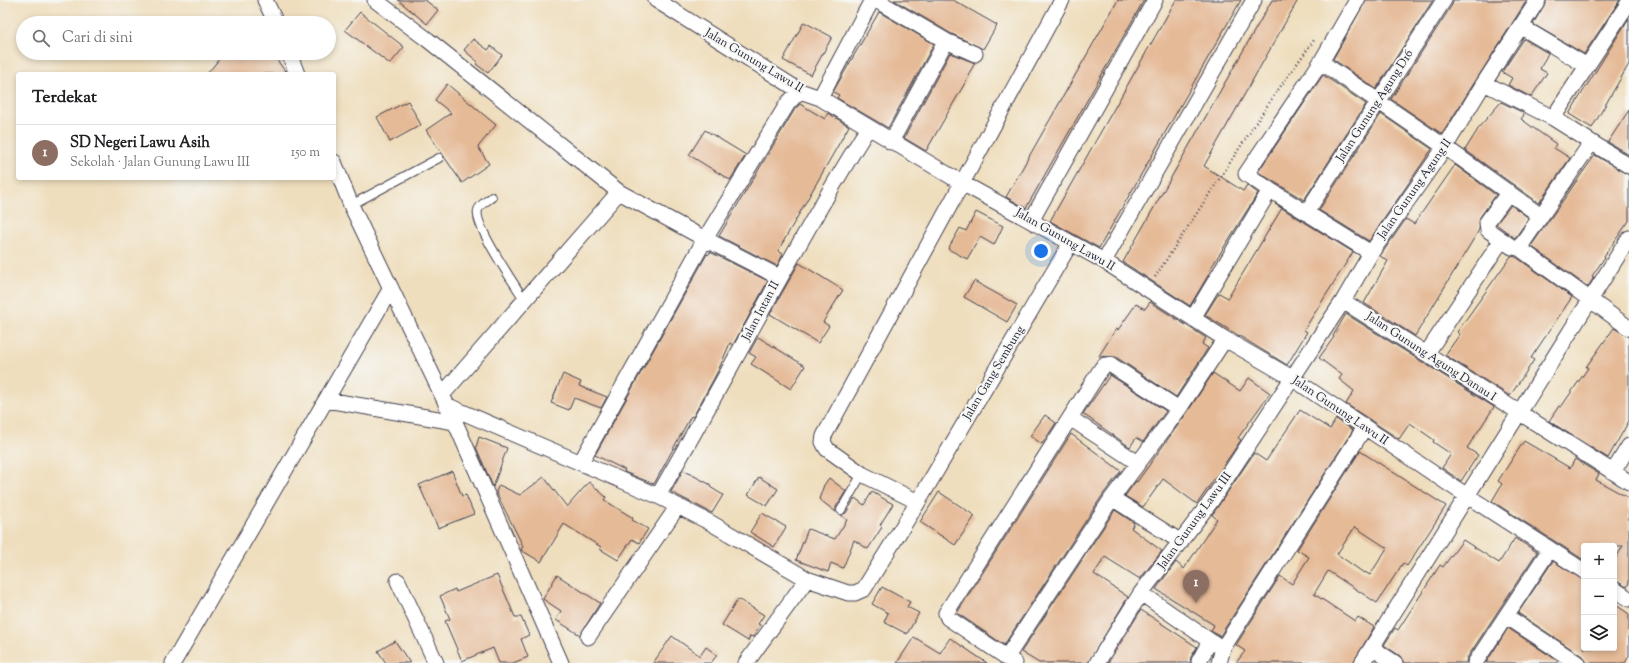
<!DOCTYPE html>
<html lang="id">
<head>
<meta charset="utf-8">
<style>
  :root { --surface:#fff; --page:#f2f2f2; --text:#202124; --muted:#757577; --line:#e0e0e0; --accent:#0f766e }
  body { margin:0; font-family:"Sorts Mill Goudy",serif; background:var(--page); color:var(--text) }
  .controls { position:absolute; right:12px; bottom:12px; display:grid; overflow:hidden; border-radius:4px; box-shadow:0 2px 6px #0003 }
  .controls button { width:36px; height:36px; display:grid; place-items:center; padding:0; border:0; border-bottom:1px solid var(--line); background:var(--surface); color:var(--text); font:20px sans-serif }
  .you { position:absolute; left:1041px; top:251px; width:14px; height:14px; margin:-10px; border:3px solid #fff; border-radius:50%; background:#1a73e8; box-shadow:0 0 0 6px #1a73e833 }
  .badge { display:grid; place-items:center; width:26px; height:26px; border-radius:50%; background:var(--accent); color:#fff; font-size:13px; font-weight:700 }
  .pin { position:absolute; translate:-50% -33px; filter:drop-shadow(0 1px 2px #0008) }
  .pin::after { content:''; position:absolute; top:21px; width:14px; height:12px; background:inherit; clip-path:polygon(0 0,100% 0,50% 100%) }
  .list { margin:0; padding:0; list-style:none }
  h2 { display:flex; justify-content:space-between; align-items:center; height:52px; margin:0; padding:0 16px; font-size:17px }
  h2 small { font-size:13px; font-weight:400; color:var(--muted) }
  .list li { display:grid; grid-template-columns:26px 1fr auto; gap:12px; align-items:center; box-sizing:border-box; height:56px; padding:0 16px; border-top:1px solid var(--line) }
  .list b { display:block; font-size:15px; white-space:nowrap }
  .list p { margin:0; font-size:13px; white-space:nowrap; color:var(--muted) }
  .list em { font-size:13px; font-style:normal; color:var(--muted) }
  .icon { flex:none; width:22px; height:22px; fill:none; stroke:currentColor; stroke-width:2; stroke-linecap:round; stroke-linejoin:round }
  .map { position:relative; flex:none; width:1629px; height:663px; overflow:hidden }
  .search { position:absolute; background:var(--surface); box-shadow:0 2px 6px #0003; left:16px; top:16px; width:320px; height:44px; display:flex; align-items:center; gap:10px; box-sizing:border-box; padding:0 14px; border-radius:22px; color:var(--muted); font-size:15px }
  .panel { position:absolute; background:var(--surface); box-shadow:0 2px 6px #0003; left:16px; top:72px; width:320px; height:108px; border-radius:4px }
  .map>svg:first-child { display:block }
</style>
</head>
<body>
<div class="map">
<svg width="1629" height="663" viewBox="0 0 1629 663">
  <rect width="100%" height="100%" fill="#f6f6f2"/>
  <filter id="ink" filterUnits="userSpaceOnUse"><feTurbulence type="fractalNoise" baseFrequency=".025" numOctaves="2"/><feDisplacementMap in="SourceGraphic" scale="8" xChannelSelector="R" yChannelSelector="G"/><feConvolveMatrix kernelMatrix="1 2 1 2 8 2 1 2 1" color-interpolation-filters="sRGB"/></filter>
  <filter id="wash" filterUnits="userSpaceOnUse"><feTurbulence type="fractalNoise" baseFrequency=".012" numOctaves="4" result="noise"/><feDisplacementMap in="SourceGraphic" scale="16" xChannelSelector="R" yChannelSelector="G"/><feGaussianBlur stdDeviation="0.9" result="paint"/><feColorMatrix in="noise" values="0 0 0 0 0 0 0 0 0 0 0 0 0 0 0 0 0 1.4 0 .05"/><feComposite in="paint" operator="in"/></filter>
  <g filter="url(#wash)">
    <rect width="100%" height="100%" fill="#efdebd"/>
    <path fill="#e3d1b5" d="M1172,566l70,44 -20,32 -72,-45z"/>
    <g id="blocks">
      <path fill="#e5ba97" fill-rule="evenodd" d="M398,0h27l13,10 -11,14z
        M894,0h59l44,25 -14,24 -33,-16z
        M1118,0h26l-118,208 -20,-11z
        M1176,0h65l-142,248 -49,-27z
        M1272,0h26l-94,166 39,25 4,-6 11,8 -49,78 1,1 -20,34 -67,-44z
        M1366,0h67l-57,89 -43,-30z
        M1453,0h74l-85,134 -51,-35 61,-94z
        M1547,0h73l-36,54 -51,-30z
        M360,12l44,35 -14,17 -45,-34z
        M879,12l55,32 -46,84 -51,-30 2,-3 -6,-3z
        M1629,18v46l-37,64 -23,-14z
        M804,22l28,15 -21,38 -28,-15z
        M473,39l15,11 3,-4 11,9 -14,18 -12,-9 2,-2 -14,-12z
        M1524,39l24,14 -8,16 7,4 -16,24 -23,-12 4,-7 -10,-6z
        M224,53h48l15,21h-80z
        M950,53l25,10 -7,12 1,1 -43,75 -22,-13z
        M1323,75l43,29 -62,96 -46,-28z
        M447,84l49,41 -18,22 11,17 -27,19 -36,-53 25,-17 -16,-13z
        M408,101l13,24 -31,17 -13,-25z
        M1501,102l21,10 2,3 -3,4 35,25 -2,4 16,10 -31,45 -74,-53 15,-24z
        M800,104l25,15 3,-6 21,13 -71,125 5,3 -6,12 -58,-30 76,-127z
        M1629,110v45l-21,-13z
        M1381,114l51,35 -63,92 -50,-31z
        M705,130l41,25 -16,25 -41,-25z
        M1595,155l34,20v46l-25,35 1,1 -13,19 2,1 -6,10 -57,-41z
        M1455,165l41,30 -16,22 -1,13 -64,106 -51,-33 24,-42 -8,-5 26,-37 8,5z
        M1275,204l78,48 -49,78 3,2 -20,33 -82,-50 14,-22 9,5 54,-90z
        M1511,205l18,13 -14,20 -19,-14z
        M976,212l27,14 -9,19 -14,-8 -13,22 -19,-10 12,-21 6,3z
        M710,252l58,29 -35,64 -3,-2 -12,28 -25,46 -2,-1 -37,68 -30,-12 1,-2 -30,-15 112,-201 1,1z
        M1511,256l5,1 56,40 -41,61 3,2 -24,36 -65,-41 15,-21 -3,-2z
        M799,263l44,27 -20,32 6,4 -11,17 -48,-29z
        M974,281l43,24 -10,17 -43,-25z
        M1150,302l56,36 -4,6 6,4 -32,49 -60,-40 -17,-1 17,-27 2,1 18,-26 9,5z
        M1346,314l148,93 -27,41 11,7 -17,26 -19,-13 9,-14 -18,-12 1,-2 -24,-17 -11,16 -53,-35 8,-13 -15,-12 3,-4 -23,-17 15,-21 -1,-1z
        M1614,328l15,9v84l-21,37 -59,-37 10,-15 2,1 27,-39 -2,-1z
        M758,337l47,29 -14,23 -40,-25 5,-7 -7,-4z
        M1213,373l27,18 9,-13 21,15 -32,45 3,2 -44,64 -34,-25 -20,28 -18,-11 11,-15 1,1 49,-68z
        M563,374l18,8 -2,4 28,11 -6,11 -27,-10 -5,12 -18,-7z
        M1110,375l56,36 -23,31 -7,-4 -6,9 -47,-33z
        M1300,410l30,19 6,-10 17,11 -133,206 -9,-5 3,-6 -58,-36 20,-27 8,7 33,-50 -5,-4 42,-62 12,8z
        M1045,415l11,8 -14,21 -12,-8z
        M1071,434l50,37 -17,22 -100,152 -47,-32z
        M479,437l28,11 -14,39 -17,-40z
        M1524,441l46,27 5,-9 24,15 -3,6 33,18v85l-2,4 -13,-7v-19l9,-15h-39v14l-92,-59 10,-17 -4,-3z
        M1360,451l86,55 -39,60 -4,-3 -26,40 -49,-32 -14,23 41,27 3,-4 16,10 -21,36h-117l9,-12 -9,-6 44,-69 12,8 17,-27 -12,-7zM1355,527l32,21 -17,27 -5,-3 -1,1 -27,-19z
        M683,470l28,15 -1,2 13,8 -11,18 -41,-21z
        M452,471l10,25 4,-1 8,19 -36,14 -19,-43z
        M544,477l23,30 22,-25 17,15 -2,3 29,18 -1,2 16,9 -9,14 -7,-4 -14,21 -18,-11 1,-2 -37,-23 -23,38 -20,-12 2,-4 -27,-54 3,-7 21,10z
        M759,477l19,12 -11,17 -19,-11z
        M829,478l17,13 -10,16v5l-17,-13 5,-14z
        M872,492l21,12 -13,21 2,2 -14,22 -14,-9 -11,28 -12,-5 -3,9 -32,-12 12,-31 27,10 12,-19 -6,-5 5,-2 9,-15 9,7z
        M939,492l36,24 -20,29 -35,-23z
        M1115,510l18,12 1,2 -3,4 31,23 -22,28 -35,-22 -11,17 34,23 -40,66h-49l-18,-11z
        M762,513l24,14 -12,20 -24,-15z
        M1515,538l22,14 -70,106 -1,5h-62l-4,-7 -16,-11 11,-17 3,2 42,-65 3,2 20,-27 36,23z
        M1553,561l31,19v68h30v-48l3,2 -1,3 13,9v42l-4,7h-39l-4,-7 -64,-43z
        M497,575l18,42h6l8,18 -8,4 7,18 -15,6h-14l-6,-15 -31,13 -17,-40 5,-2 -10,-23 15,-7 1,3z
        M557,575l43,28 -20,32 -24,-15 5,-9 -18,-12z
        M882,587l28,15 -3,5 12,6 -12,21 -23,-12 4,-9 -16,-9z
        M738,599l26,16 -6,9 2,1 -7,12 -3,-1 -2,5 -26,-16z
        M1141,610l56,37 -6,10 -1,6h-82z
        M1508,628l50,33 -1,2h-71z
        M672,636l28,20 6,-9 11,8 -6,8h-58z
        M914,637l26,16 10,-15 37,25h-90z
        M395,641l15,22h-24l-8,-12z"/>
    </g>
  </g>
  <g filter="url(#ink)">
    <use href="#blocks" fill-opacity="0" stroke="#413e4e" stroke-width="1"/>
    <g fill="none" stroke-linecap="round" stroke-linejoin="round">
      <g stroke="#413e4e" stroke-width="10">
        <path id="service" d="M492,197c-5,4 -12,7 -14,13 -5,15 38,76 47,91
          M351,205l88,-47
          M841,510l21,-36"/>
      </g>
      <g stroke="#413e4e" stroke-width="17">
        <path id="minor" d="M265,0l11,23
          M375,0l53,40 191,152 -177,203
          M656,0l144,91 20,7 142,85 142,78 121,78 67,39 160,108 132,85
          M876,0l70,41
          M1520,26l67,40
          M289,53l8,21
          M1321,62l124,85 96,69
          M1484,83l69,35 76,48
          M820,98l52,-98
          M1553,118l76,-116
          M891,142l55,-101 29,13
          M334,162l17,43 104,217 106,241
          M1270,190l-24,-16 75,-112 36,-62
          M619,192l86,47 74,38
          M1509,192l-22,30 1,8 24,17 7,1 110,80
          M1306,213l138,-213
          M1031,221l124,-221
          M1519,248l72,-105
          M1104,261l150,-261
          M1343,301l286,181
          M1193,318l77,-128 101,63
          M1427,353l74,-112
          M327,400l128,22
          M446,405l212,91 53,27 96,56 41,14h7l9,-4 54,-87 -56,-28 -35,-25 -4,-7 1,-6 238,-436
          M1179,409l-67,89 69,44
          M1070,418l68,45
          M581,462l124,-223 83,-136 12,-12
          M1613,472l16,-26
          M658,496c71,-122 135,-248 210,-368
          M918,502l152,-258
          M398,581l38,82
          M1614,589l15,10
          M1141,593l69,48 13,7
          M1506,616l71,47
          M588,637l90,-131
          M1372,648l23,15
          M1006,658l106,-160
          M1199,661l11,-20
          M173,663l218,-375
          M746,663l61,-84
          M1015,663l-67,-45 -2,-5 155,-244 4,-4h6l68,44 46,-70
          M1097,663l44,-70 71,-93 131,-199 28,-48 74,-106 39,-64 54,-83
          M1219,663l4,-15 142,-221
          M1362,663l267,-425
          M1475,663l75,-114"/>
      </g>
      <path stroke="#413e4e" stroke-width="2.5" stroke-dasharray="1 3" stroke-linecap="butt" d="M1155,277l118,-180 41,-57"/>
      <use href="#service" stroke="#fff" stroke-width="8"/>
      <use href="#minor" stroke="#fff" stroke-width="15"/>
    </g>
  </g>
  <g text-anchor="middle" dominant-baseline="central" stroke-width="4" stroke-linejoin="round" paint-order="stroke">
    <g font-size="12" fill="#22223b" stroke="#f6f6f2">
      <text transform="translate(754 61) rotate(31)">Jalan Gunung Lawu II</text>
      <text transform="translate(1375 106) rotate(-57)">Jalan Gunung Agung D16</text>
      <text transform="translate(1415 189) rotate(-55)">Jalan Gunung Agung II</text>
      <text transform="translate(1065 240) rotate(30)">Jalan Gunung Lawu II</text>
      <text transform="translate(761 311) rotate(-62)">Jalan Intan II</text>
      <text transform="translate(1431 357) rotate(33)">Jalan Gunung Agung Danau I</text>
      <text transform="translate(994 373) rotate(-59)">Jalan Gang Sembung</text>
      <text transform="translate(1340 411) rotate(34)">Jalan Gunung Lawu II</text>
      <text transform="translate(1195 521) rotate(-54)">Jalan Gunung Lawu III</text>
    </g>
  </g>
</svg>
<div class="controls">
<button>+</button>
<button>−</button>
<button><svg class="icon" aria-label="layers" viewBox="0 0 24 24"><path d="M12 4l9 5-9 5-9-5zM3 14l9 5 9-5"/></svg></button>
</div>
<div class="you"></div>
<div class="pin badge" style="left:1196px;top:603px;background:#8d6e63">1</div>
<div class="search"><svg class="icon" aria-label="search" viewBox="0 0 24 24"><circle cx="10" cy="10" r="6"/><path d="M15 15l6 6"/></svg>Cari di sini</div>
<section class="panel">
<h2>Terdekat<small></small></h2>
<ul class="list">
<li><span class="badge" style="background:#8d6e63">1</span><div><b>SD Negeri Lawu Asih</b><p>Sekolah · Jalan Gunung Lawu III</p></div><em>150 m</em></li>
</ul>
</section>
</div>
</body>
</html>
